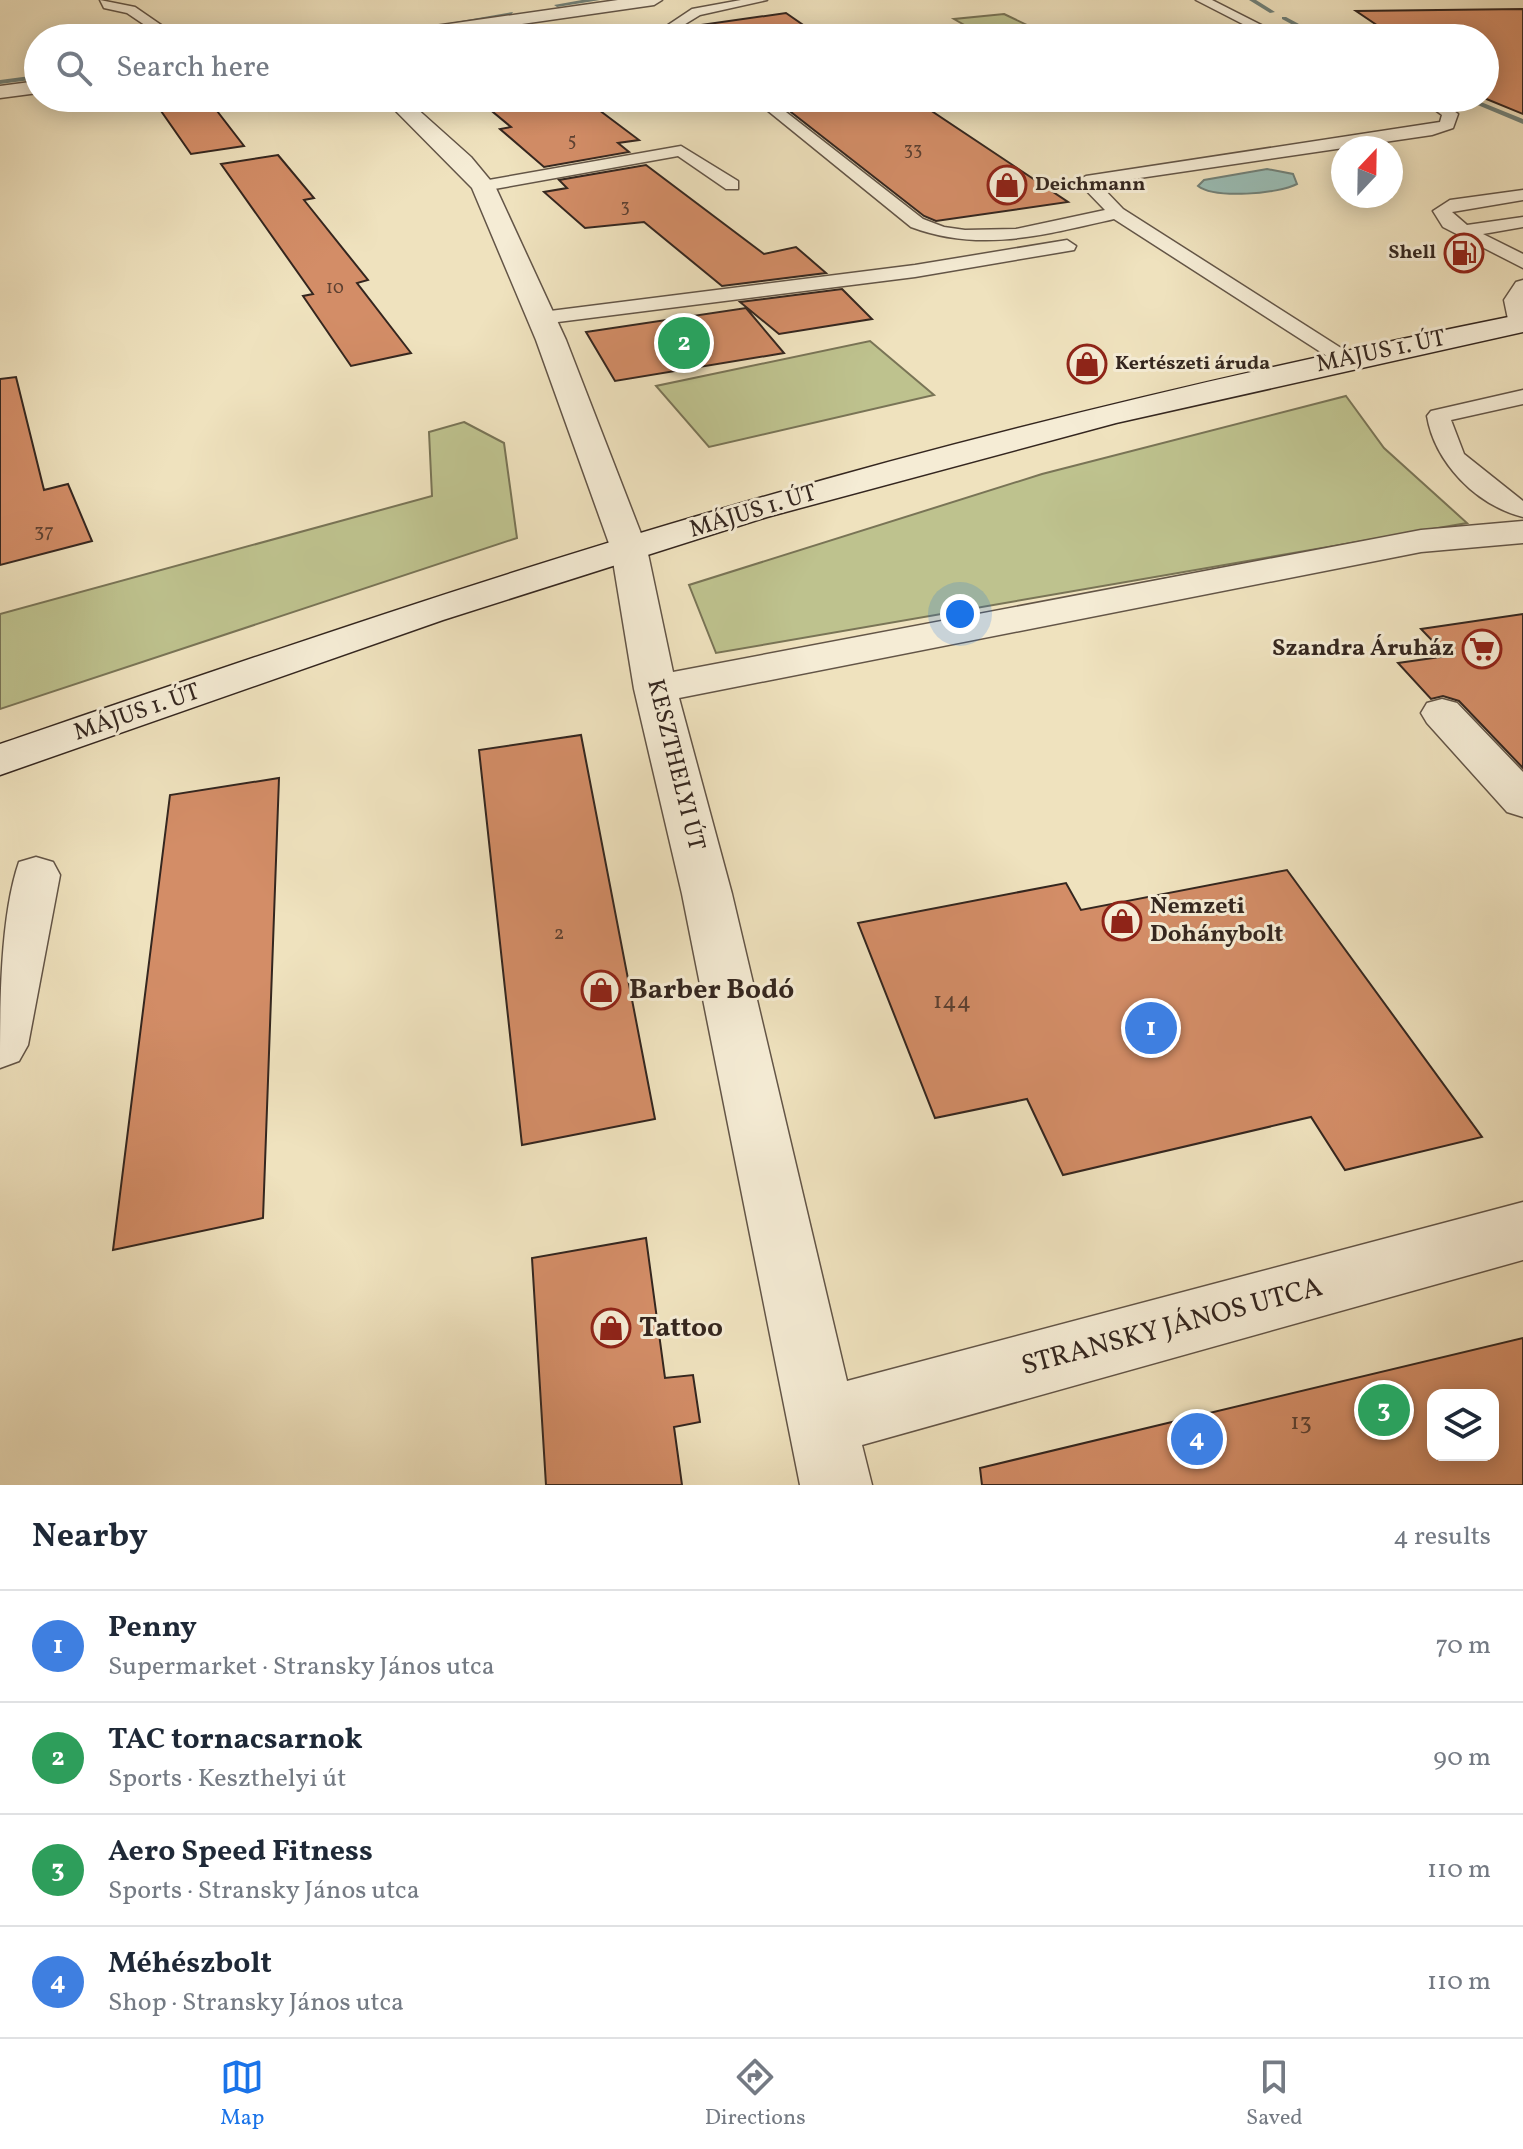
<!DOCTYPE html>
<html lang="en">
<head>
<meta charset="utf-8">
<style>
  :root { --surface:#fff; --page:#f2f2f3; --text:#1f2937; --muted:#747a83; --line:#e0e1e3; --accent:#1a73e8 }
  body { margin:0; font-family:Vollkorn,serif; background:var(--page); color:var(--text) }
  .controls { position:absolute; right:24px; bottom:24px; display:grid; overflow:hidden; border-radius:16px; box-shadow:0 4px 20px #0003 }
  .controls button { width:72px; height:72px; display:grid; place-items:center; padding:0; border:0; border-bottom:2px solid var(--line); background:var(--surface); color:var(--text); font:40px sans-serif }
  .compass { position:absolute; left:1331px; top:136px; width:72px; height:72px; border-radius:50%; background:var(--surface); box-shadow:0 4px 20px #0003; rotate:22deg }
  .you { position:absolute; left:960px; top:614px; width:28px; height:28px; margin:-20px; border:6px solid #fff; border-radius:50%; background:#1a73e8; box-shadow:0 0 0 12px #1a73e833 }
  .badge { display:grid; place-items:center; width:52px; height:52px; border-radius:50%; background:var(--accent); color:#fff; font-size:26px; font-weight:700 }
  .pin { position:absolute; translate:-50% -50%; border:4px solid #fff; box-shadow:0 2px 8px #0006 }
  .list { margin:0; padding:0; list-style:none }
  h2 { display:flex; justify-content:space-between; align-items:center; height:104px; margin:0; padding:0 32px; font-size:34px }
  h2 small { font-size:26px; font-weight:400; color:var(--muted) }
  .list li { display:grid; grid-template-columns:52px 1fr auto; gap:24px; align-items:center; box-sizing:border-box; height:112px; padding:0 32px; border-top:2px solid var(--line) }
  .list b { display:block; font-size:30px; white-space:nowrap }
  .list p { margin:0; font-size:26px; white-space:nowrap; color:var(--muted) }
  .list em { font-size:26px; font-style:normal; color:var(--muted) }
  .icon { flex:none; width:44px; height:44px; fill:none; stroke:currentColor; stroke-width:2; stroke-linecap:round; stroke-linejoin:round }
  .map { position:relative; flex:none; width:1523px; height:1485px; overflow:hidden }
  .search { position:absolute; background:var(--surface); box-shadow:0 4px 20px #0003; left:24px; right:24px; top:24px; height:88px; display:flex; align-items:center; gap:20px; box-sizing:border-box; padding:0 28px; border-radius:44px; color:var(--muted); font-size:30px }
  .sheet { height:552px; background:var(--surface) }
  nav { display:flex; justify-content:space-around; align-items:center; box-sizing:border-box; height:112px; border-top:2px solid var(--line); background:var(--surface); font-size:22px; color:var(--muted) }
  nav a { display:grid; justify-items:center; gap:4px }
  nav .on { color:var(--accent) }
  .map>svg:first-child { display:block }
</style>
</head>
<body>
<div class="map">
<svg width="1523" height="1485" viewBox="0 0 1523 1485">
  <rect width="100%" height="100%" fill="#efe2be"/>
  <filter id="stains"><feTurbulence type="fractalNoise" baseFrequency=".0025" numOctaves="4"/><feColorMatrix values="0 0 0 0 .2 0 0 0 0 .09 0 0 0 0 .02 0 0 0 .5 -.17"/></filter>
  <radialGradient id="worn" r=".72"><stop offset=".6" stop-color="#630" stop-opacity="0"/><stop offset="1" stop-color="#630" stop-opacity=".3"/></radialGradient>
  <path fill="#bec28e" stroke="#797456" stroke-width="2" d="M1004,14l50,24h-67l-33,-19z
    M870,341l64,54 -225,52 -53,-61z
    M1346,396l38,52 83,75 -751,130 -27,-68 353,-111z
    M464,422l40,21 13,95 -517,171v-95l432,-118 -3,-64z"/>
  <path fill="#9abdb5" stroke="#718179" stroke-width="2" d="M1267,169l26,5 4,10c-19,10 -82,15 -99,2l6,-6z"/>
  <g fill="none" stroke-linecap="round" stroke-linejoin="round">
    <path fill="#718179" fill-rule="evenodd" d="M582,0h18l-43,7 -3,-2z
      M1249,0h7l19,12 -5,1z
      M513,12l-2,3 -133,23h-15z
      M1282,17h4l39,21h-8l-35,-19z
      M38,75v4l-38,5v-4z
      M1461,98h10l52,21v5z"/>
  </g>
  <path fill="#d38d67" stroke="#34261f" stroke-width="2" fill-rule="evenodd" d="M1523,9v105l-39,-16 1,-60h-89l-40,-27z
    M786,13l36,25h-125l-10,-11z
    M666,27l10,11h-92z
    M152,98h55l37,48 -53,8z
    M476,98h107l56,42 -21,3 11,9 -85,15 -44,-38 11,-2z
    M773,98h139l156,104 -132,19 -12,-5z
    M278,155l36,43 -10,2 64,80 -11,3 54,70 -60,13 -48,-70 10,-2 -92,-130z
    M646,165l118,89 32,-7 30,26 -104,13 -78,-64 -59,6 -41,-36 23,-4 -8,-8z
    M842,289l30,30 -93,15 -39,-32z
    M746,308l38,45 -169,28 -29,-49z
    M16,377l28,113 24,-6 24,57 -92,24v-186z
    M1523,614v154l-64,-67 -16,-5 -12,3 -33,-36 49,-7 -26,-27z
    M581,735l74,384 -133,26 -43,-395z
    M279,778l-16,440 -150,32 57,-455z
    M1287,870l195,267 -137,33 -34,-53 -248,58 -36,-76 -92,19 -77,-195 208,-40 15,27z
    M646,1238l19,140 28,-3 7,47 -26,5 8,58h-136l-14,-227z
    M1523,1338v147h-541l-2,-17zM1433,1395h60v60h-60z"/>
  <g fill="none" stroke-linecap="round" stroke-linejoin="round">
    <g stroke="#635547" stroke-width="3">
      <path id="service" d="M100,0l35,7 45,31h-16l-37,-25 -23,-5z
        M741,0h26l-67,15 -18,11 12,12h-14l-12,-13 24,-16z
        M1196,0h16l75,38h-17z
        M752,98h16l155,121 21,8 21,3 51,-1 89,-19 -28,-29 9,-5 354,-54 2,-7 -23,-17h17l22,16 -5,14 -21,7 -333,49 24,25 229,146 3,5 -11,7 -230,-148c-70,16 -134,34 -203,8z
        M681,146l57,35v8h-12l-48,-33 -195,35 -9,-5 9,-5z
        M1523,190v10l-71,12 15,13 56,-8v10l-40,7 40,20v14l-80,-41 -10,-16 17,-11z
        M1067,240l9,6 -2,4 -159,27 -373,47 -10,-6 10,-6 373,-47z
        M1523,280v49l-4,1 -10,-6 -5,-24 12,-18z
        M1523,390v14l-72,16 13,34 59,47v16c-47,-12 -88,-54 -96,-101l4,-5z"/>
    </g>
    <g stroke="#635547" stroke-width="3">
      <path id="minor" d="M618,0h44l-8,5 -230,33h-47l9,-5z
        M38,81v12l-38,5v-12z
        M383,98h22l66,59 24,29 71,154 81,209 26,123 748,-142 102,-9v22l-102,9 -742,146 53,196 115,487 676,-179v58l-661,185 10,40h-72l-118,-591 -48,-205 -23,-140 -75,-209 -64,-152z
        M1442,699l15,4 66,69v45l-16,-5 -80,-89 -6,-10 6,-10z
        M36,857l17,5 7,13 -32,170 -9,16 -19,7c0,-62 0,-151 19,-206z"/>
    </g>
    <g stroke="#34261f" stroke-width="3">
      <path id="secondary" d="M1523,314v18l-407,91 -349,94 -324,103 -443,155v-31c246,-84 492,-169 742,-241 257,-75 518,-136 781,-189z"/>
    </g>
    <use href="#service" fill="#f5ecd5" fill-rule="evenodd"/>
    <use href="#minor" fill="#f5ecd5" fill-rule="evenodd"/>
    <use href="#secondary" fill="#f5ecd5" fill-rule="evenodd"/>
  </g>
  <defs>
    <g id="shop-ring" transform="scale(2)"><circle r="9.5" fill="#f5ecd5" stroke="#8f2418" stroke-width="1.5"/><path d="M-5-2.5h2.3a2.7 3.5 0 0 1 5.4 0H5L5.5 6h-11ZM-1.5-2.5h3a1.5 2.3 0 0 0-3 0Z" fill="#8f2418"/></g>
    <g id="fuel-ring" transform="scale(2)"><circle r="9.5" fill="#f5ecd5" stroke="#8f2418" stroke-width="1.5"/><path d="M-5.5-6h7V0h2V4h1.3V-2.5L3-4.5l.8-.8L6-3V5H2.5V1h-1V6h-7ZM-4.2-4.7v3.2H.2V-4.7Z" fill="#8f2418"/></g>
    <g id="supermarket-ring" transform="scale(2)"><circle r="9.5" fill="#f5ecd5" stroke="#8f2418" stroke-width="1.5"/><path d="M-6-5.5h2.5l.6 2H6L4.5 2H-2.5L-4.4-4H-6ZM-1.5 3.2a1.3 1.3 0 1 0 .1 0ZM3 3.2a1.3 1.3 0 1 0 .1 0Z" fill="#8f2418"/></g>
  </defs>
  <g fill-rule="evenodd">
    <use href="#shop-ring" x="1007" y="185"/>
    <use href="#fuel-ring" x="1464" y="253"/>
    <use href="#shop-ring" x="1087" y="364"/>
    <use href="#supermarket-ring" x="1482" y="649"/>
    <use href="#shop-ring" x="1122" y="921"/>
    <use href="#shop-ring" x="601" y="990"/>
    <use href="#shop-ring" x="611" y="1328"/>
  </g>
  <g text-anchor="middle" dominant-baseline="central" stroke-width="6" stroke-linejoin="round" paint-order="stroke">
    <g font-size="18" fill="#5c4031">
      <text x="572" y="141">5</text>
      <text x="913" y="150">33</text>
      <text x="625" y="207">3</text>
      <text x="335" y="288">10</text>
    </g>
    <g font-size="20" font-weight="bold" fill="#34261f" stroke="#f5ecd5" text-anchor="start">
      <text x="1035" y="185">Deichmann</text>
      <text x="1436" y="253" text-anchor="end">Shell</text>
      <text x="1115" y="364">Kertészeti áruda</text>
    </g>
    <g font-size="20" fill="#5c4031">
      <text x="44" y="532">37</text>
      <text x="559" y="934">2</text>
    </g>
    <g font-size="24" fill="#34261f" stroke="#f5ecd5">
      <text transform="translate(1381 352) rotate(-12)">MÁJUS 1. ÚT</text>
      <text transform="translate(753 512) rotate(-17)">MÁJUS 1. ÚT</text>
      <text transform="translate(137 713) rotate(-19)">MÁJUS 1. ÚT</text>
      <text transform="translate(675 765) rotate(76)">KESZTHELYI ÚT</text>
    </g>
    <g font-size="24" font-weight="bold" fill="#34261f" stroke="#f5ecd5" text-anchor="end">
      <text x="1454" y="649">Szandra Áruház</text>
      <text x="1150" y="907" text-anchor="start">Nemzeti<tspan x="1150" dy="28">Dohánybolt</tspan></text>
    </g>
    <g font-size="24" fill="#5c4031">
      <text x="952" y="1002">144</text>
      <text x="1301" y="1423">13</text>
    </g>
    <g font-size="28" font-weight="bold" fill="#34261f" stroke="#f5ecd5" text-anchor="start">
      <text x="629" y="990">Barber Bodó</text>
      <text x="639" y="1328">Tattoo</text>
    </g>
    <g font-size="28" fill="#34261f" stroke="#f5ecd5">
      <text transform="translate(1172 1327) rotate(-15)">STRANSKY JÁNOS UTCA</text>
    </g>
  </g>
  <rect width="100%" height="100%" filter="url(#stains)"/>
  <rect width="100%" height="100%" fill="url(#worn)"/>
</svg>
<div class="controls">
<button><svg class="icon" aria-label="layers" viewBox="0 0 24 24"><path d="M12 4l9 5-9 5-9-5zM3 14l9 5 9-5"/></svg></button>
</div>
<svg class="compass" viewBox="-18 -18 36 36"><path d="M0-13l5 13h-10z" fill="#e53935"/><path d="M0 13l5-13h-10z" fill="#747a83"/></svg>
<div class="you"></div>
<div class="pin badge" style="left:1151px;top:1028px;background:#3f7fe0">1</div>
<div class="pin badge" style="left:684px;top:343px;background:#2e9e5b">2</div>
<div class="pin badge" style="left:1384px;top:1410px;background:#2e9e5b">3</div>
<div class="pin badge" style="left:1197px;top:1439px;background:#3f7fe0">4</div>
<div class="search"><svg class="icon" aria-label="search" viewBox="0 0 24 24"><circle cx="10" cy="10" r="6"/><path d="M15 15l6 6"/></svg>Search here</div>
</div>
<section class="sheet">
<h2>Nearby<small>4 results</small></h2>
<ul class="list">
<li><span class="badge" style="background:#3f7fe0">1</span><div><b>Penny</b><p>Supermarket · Stransky János utca</p></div><em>70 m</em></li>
<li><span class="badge" style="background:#2e9e5b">2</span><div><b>TAC tornacsarnok</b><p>Sports · Keszthelyi út</p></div><em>90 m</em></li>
<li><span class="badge" style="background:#2e9e5b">3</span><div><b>Aero Speed Fitness</b><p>Sports · Stransky János utca</p></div><em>110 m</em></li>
<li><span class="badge" style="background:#3f7fe0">4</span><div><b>Méhészbolt</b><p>Shop · Stransky János utca</p></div><em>110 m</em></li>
</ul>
</section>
<nav>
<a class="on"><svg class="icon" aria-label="map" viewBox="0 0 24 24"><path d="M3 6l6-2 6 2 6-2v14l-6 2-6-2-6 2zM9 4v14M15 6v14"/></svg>Map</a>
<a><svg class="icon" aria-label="directions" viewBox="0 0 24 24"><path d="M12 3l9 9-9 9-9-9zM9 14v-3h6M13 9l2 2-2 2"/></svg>Directions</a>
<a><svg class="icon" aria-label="saved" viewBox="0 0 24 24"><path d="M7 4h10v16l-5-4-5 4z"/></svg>Saved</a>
</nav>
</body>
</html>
